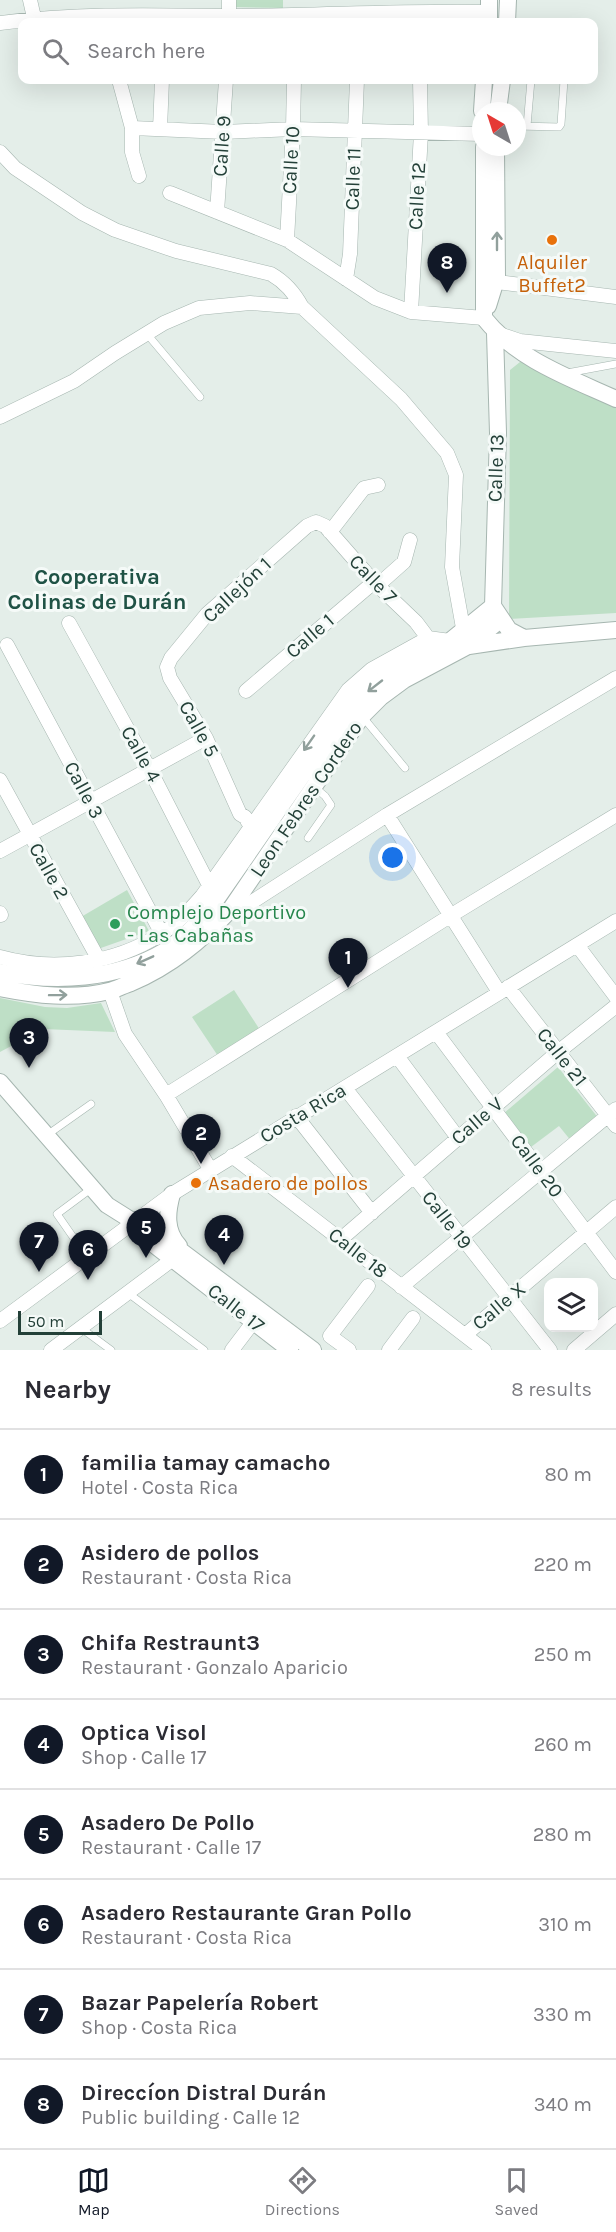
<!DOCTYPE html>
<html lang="en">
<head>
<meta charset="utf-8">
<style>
  :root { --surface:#fff; --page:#f2f2f3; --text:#2b2b33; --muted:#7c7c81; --line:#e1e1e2; --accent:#111827 }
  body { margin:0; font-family:Karla,sans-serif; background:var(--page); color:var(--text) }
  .controls { position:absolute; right:18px; bottom:18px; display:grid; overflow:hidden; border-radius:12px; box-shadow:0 6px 24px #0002 }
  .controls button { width:54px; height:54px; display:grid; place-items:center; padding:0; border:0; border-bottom:2px solid var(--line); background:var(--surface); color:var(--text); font:30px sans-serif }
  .compass { position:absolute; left:472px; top:102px; width:54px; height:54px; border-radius:50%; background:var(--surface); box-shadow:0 6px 24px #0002; rotate:321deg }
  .scale { position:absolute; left:18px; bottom:15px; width:84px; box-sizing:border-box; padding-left:6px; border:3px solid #234038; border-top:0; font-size:16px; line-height:21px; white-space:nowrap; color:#234038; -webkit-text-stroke:4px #f5faf8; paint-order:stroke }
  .you { position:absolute; left:393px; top:858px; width:21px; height:21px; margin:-15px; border:4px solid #fff; border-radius:50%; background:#1a73e8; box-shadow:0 0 0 9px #1a73e833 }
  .badge { display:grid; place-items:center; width:39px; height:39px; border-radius:50%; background:var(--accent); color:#fff; font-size:20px; font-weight:700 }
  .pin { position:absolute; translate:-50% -50px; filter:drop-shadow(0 2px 3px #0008) }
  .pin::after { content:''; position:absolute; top:32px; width:21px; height:18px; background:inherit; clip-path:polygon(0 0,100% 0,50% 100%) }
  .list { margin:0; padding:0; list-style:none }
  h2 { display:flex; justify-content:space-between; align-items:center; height:78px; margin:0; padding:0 24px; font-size:26px }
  h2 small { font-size:20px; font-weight:400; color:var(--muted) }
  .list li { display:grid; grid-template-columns:39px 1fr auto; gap:18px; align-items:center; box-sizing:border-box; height:90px; padding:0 24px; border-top:2px solid var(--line) }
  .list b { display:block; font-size:22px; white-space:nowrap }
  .list p { margin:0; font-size:20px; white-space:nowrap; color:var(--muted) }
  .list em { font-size:20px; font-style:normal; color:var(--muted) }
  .icon { flex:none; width:33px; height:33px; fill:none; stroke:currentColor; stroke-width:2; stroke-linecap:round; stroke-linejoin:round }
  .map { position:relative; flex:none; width:616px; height:1350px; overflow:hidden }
  .search { position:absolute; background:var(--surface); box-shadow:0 6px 24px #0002; left:18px; right:18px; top:18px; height:66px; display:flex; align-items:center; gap:15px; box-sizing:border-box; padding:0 21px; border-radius:12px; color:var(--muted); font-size:22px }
  .sheet { height:798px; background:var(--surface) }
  nav { display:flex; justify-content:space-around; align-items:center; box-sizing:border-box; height:84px; border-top:2px solid var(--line); background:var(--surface); font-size:16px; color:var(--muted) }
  nav a { display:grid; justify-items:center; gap:3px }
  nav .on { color:var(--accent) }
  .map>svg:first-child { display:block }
</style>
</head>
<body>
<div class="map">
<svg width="616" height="1350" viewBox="0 0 616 1350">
  <rect width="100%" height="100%" fill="#e4eee9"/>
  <path fill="#bedfc6" d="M234,0h49v8l-49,-1z
    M525,358l91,49v206l-107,6 1,-249z
    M127,890l22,41 -51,18 -17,-32z
    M234,990l26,40 -42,26 -26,-39z
    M0,998l45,9 22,1 34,-5 14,29 -72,-3 -43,23z
    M558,1067l41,52 -27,23 -13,-16 -28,21 -28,-33z"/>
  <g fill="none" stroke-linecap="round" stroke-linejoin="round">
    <g stroke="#a6b6b0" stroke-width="8">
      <path id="service" d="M517,126l42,1 2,-3 3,-44
        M527,126l4,-46
        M147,334l53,63
        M567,373l49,-9
        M362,716l43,52
        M308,838l23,-33 -6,-9 -12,-10
        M47,1135l44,-31
        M73,1237l-16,-23 35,-26
        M128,1293l76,57
        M81,1328l30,22"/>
    </g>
    <g stroke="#a6b6b0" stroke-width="15">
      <path id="minor" d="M30,0l5,22
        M229,22v-22
        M0,23c78,-10 150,-8 228,-7 87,0 174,-6 261,-4
        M119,80l13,48v24l7,24
        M132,128l92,4 69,-3 188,5
        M160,129l2,-49
        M0,152l15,16 67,45 33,17 61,21 95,23c14,8 23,18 31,33l99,92 46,54 9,22 -4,92 13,72
        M170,193l117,47 88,58 36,14 73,6
        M217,212l9,-132
        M287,240l6,-111 1,-49
        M346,279l4,-25 7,-174
        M497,282l119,15
        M411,312l10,-179 -1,-53
        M502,335l18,6 96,10
        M0,417l74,-36 41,-28 49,-30 35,-15 51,-5 52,4
        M330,532l34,-44 14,-3
        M377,586l27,-24 6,-22
        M69,623l80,145 60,117
        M7,645l155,289
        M246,691l128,-109
        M0,780l99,180
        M387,815l112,177
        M255,833l-10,-16 -5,-3 -34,-76 -36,-60 -3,-11 4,-9 36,-44 100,-88 9,-4 9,4 49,56 42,40 12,16
        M0,851l206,-113
        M230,910l11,-1 146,-94 229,-137
        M0,913l1,2
        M577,945l39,52
        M0,957c54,15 114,7 161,-23 16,-10 29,-24 41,-38l146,-206 24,-21 56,-31 22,3
        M508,987l108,139
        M110,991l15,43 41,61 44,74
        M436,1032l180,240
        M397,1056l61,82
        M345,1088l205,262
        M166,1095l284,-179 166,-101
        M296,1116l76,97
        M232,1156l252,194
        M341,1239l217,-187 58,-46
        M401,1287l215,-178
        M0,1321l172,-127 444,-273
        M465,1335l151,-128
        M51,1350l122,-91
        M232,1350l22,-29
        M349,1350l-19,-14 38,-50
        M389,1350l24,-32
        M574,1350l42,-36"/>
    </g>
    <g stroke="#a6b6b0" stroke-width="18">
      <path id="tertiary" d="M489,22v-22
        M507,22l1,-22
        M482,111l2,-31
        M498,111l4,-31
        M484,147v171c32,41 86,60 132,81
        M488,306l9,-29 -1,-130
        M495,333l3,100 -5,173 16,24 15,8 92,-8
        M469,646l55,-8
        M0,972c55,11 116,8 165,-21 17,-11 31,-26 44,-41l126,-182 19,-24 24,-22 72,-41 43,-35
        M0,988c35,7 74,12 109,3 8,-2 15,-6 22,-8 40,-17 70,-42 99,-73l132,-194 19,-19 23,-17 64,-34 32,-26
        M0,1082l107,123 27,17 15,5 164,123
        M172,1194c-5,18 -7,37 7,52
        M144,1237l146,113"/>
    </g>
    <use href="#service" stroke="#fff" stroke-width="7"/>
    <use href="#minor" stroke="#fff" stroke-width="14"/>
    <use href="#tertiary" stroke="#fff" stroke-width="16"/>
  </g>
  <defs><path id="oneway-shaft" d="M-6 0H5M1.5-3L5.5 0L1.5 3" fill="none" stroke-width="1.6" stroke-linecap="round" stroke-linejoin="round" transform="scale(1.5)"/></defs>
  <g stroke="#91a09c">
    <use href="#oneway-shaft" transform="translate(497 241) rotate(-90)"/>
    <use href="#oneway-shaft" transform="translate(375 686) rotate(142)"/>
    <use href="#oneway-shaft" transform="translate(309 743) rotate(125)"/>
    <use href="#oneway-shaft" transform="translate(145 960) rotate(156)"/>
    <use href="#oneway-shaft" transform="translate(58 995) rotate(-1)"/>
  </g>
  <g fill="#e8710a" stroke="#f5faf8" stroke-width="2">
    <circle cx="552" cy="240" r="6"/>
    <circle cx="196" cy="1183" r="6"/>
  </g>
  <circle fill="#2e9e5b" stroke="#f5faf8" stroke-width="2" cx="115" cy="924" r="6"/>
  <g text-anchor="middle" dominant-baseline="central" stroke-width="6" stroke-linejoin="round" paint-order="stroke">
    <g font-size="20" fill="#234038" stroke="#f5faf8">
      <text transform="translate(222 146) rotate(-86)">Calle 9</text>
      <text transform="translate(291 160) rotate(-87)">Calle 10</text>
      <text transform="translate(353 179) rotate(-88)">Calle 11</text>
      <text transform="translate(417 196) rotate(-87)">Calle 12</text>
      <text transform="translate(496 468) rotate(-88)">Calle 13</text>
      <text transform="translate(373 579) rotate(46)">Calle 7</text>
      <text transform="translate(237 590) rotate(-43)">Callejón 1</text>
      <text transform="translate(310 636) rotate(-41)">Calle 1</text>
      <text transform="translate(199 729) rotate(61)">Calle 5</text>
      <text transform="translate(141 754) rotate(61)">Calle 4</text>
      <text transform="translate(84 790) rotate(62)">Calle 3</text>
      <text transform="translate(306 799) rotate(-56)">Leon Febres Cordero</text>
      <text transform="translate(49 871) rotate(61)">Calle 2</text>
      <text transform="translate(562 1057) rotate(52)">Calle 21</text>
      <text transform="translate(303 1113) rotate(-31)">Costa Rica</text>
      <text transform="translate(477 1121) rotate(-41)">Calle V</text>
      <text transform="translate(537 1166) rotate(53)">Calle 20</text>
      <text transform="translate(447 1220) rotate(52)">Calle 19</text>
      <text transform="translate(358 1253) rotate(38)">Calle 18</text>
      <text transform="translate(499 1306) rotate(-40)">Calle X</text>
      <text transform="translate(236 1308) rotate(38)">Calle 17</text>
    </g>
    <g font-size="20" fill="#c56008" stroke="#f5faf8">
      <text x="552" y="262">Alquiler<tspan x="552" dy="23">Buffet2</tspan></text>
      <text x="208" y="1183" text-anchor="start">Asadero de pollos</text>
    </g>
    <g font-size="20" fill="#27864d" stroke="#f5faf8" text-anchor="start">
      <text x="127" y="912">Complejo Deportivo<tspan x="127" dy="23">- Las Cabañas</tspan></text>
    </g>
    <g font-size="22" font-weight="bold" fill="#1f5245" stroke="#f5faf8">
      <text x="97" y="577">Cooperativa<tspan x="97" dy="25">Colinas de Durán</tspan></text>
    </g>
  </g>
</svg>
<div class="controls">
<button><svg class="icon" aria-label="layers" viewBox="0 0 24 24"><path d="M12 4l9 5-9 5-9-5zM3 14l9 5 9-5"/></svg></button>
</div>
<svg class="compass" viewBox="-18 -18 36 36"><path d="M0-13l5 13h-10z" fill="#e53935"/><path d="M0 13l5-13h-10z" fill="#7c7c81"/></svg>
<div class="scale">50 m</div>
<div class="you"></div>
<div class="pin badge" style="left:348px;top:988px">1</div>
<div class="pin badge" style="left:201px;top:1164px">2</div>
<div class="pin badge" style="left:29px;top:1068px">3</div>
<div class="pin badge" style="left:224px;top:1265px">4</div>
<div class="pin badge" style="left:146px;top:1258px">5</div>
<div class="pin badge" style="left:88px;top:1280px">6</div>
<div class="pin badge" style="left:39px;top:1272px">7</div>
<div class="pin badge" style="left:447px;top:293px">8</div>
<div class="search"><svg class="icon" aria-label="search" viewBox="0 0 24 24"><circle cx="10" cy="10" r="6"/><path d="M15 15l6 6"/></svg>Search here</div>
</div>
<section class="sheet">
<h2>Nearby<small>8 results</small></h2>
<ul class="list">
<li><span class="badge">1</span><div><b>familia tamay camacho</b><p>Hotel · Costa Rica</p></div><em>80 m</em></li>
<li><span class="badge">2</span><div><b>Asidero de pollos</b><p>Restaurant · Costa Rica</p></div><em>220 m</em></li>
<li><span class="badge">3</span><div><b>Chifa Restraunt3</b><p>Restaurant · Gonzalo Aparicio</p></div><em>250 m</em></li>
<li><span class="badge">4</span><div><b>Optica Visol</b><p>Shop · Calle 17</p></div><em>260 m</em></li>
<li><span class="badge">5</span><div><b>Asadero De Pollo</b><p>Restaurant · Calle 17</p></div><em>280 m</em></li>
<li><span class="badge">6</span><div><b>Asadero Restaurante Gran Pollo</b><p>Restaurant · Costa Rica</p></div><em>310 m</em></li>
<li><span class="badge">7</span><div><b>Bazar Papelería Robert</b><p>Shop · Costa Rica</p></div><em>330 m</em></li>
<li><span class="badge">8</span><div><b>Direccíon Distral Durán</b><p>Public building · Calle 12</p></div><em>340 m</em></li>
</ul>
</section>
<nav>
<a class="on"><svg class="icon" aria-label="map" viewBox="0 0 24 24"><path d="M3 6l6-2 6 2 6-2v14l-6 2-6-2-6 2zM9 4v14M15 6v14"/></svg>Map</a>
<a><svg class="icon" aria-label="directions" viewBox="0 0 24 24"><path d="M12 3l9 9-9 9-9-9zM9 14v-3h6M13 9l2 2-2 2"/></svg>Directions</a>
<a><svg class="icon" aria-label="saved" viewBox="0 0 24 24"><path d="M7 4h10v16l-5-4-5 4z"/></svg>Saved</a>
</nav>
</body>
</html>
